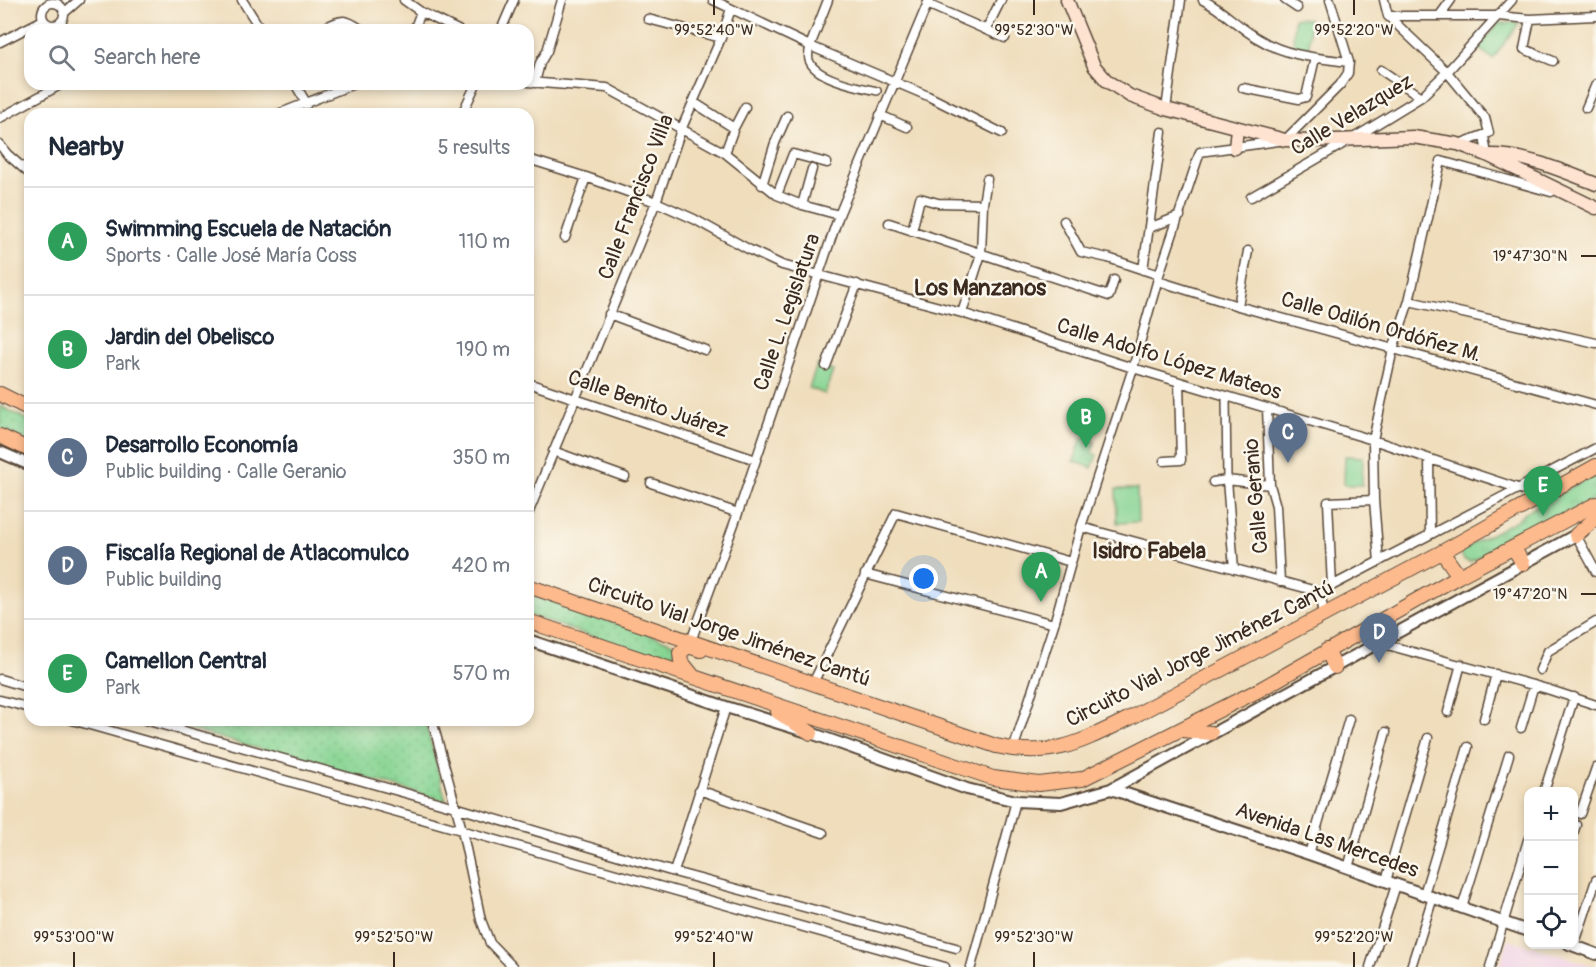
<!DOCTYPE html>
<html lang="en">
<head>
<meta charset="utf-8">
<style>
  :root { --surface:#fff; --page:#f2f2f3; --text:#1f2937; --muted:#747a83; --line:#e0e1e3; --accent:#2563eb }
  body { margin:0; font-family:Pangolin,sans-serif; background:var(--page); color:var(--text) }
  .controls { position:absolute; right:18px; bottom:18px; display:grid; overflow:hidden; border-radius:12px; box-shadow:0 3px 9px #0003 }
  .controls button { width:54px; height:54px; display:grid; place-items:center; padding:0; border:0; border-bottom:2px solid var(--line); background:var(--surface); color:var(--text); font:30px sans-serif }
  .you { position:absolute; left:924px; top:579px; width:21px; height:21px; margin:-15px; border:4px solid #fff; border-radius:50%; background:#1a73e8; box-shadow:0 0 0 9px #1a73e833 }
  .badge { display:grid; place-items:center; width:39px; height:39px; border-radius:50%; background:var(--accent); color:#fff; font-size:20px; font-weight:700 }
  .pin { position:absolute; translate:-50% -50px; filter:drop-shadow(0 2px 3px #0008) }
  .pin::after { content:''; position:absolute; top:32px; width:21px; height:18px; background:inherit; clip-path:polygon(0 0,100% 0,50% 100%) }
  .list { margin:0; padding:0; list-style:none }
  h2 { display:flex; justify-content:space-between; align-items:center; height:78px; margin:0; padding:0 24px; font-size:26px }
  h2 small { font-size:20px; font-weight:400; color:var(--muted) }
  .list li { display:grid; grid-template-columns:39px 1fr auto; gap:18px; align-items:center; box-sizing:border-box; height:108px; padding:0 24px; border-top:2px solid var(--line) }
  .list b { display:block; font-size:22px; white-space:nowrap }
  .list p { margin:0; font-size:20px; white-space:nowrap; color:var(--muted) }
  .list em { font-size:20px; font-style:normal; color:var(--muted) }
  .icon { flex:none; width:33px; height:33px; fill:none; stroke:currentColor; stroke-width:2; stroke-linecap:round; stroke-linejoin:round }
  .map { position:relative; flex:none; width:1596px; height:967px; overflow:hidden }
  .search { position:absolute; background:var(--surface); box-shadow:0 3px 9px #0003; left:24px; top:24px; width:510px; height:66px; display:flex; align-items:center; gap:15px; box-sizing:border-box; padding:0 21px; border-radius:18px; color:var(--muted); font-size:22px }
  .panel { position:absolute; background:var(--surface); box-shadow:0 3px 9px #0003; left:24px; top:108px; width:510px; height:618px; border-radius:18px }
  .map>svg:first-child { display:block }
</style>
</head>
<body>
<div class="map">
<svg width="1596" height="967" viewBox="0 0 1596 967">
  <defs>
    <pattern id="grass-dots" width="8" height="8" patternUnits="userSpaceOnUse" patternTransform="scale(1.5)"><rect width="8" height="8" fill="#87d493"/><path d="M2 2h.1M6 6h.1" fill="none" stroke="#75b67e" stroke-width="1.8" stroke-linecap="round"/></pattern>
    <pattern id="park-tufts" width="24" height="20" patternUnits="userSpaceOnUse" patternTransform="scale(1.5)"><rect width="24" height="20" fill="#87d493"/><path d="M3 7l-1-3M5 7V3M7 7l1-3M15 17l-1-3M17 17v-4M19 17l1-3" fill="none" stroke="#75b67e"/></pattern>
  </defs>
  <rect width="100%" height="100%" fill="#fbf7ec"/>
  <filter id="ink" filterUnits="userSpaceOnUse"><feTurbulence type="fractalNoise" baseFrequency=".0167" numOctaves="2"/><feDisplacementMap in="SourceGraphic" scale="12" xChannelSelector="R" yChannelSelector="G"/><feConvolveMatrix kernelMatrix="1 2 1 2 8 2 1 2 1" color-interpolation-filters="sRGB"/></filter>
  <filter id="wash" filterUnits="userSpaceOnUse"><feTurbulence type="fractalNoise" baseFrequency=".008" numOctaves="4" result="noise"/><feDisplacementMap in="SourceGraphic" scale="24" xChannelSelector="R" yChannelSelector="G"/><feGaussianBlur stdDeviation="1.35" result="paint"/><feColorMatrix in="noise" values="0 0 0 0 0 0 0 0 0 0 0 0 0 0 0 0 0 1.4 0 .05"/><feComposite in="paint" operator="in"/></filter>
  <g filter="url(#wash)">
    <rect width="100%" height="100%" fill="#efddbb"/>
    <path fill="#f0d0e5" d="M1509,939l87,28h-97z"/>
    <path fill="url(#grass-dots)" stroke="#617f58" stroke-width="1.5" d="M0,406l30,15v21l-30,-14z
      M528,593l149,51 -7,19 -142,-48z
      M164,720h261l21,81 -283,-79z"/>
    <path fill="url(#park-tufts)" stroke="#617f58" stroke-width="1.5" d="M1499,23h20l-26,36 -15,-11z
      M1082,437l13,5 -3,11 5,2 -5,13 -18,-7z
      M1596,474v25l-57,28 -8,2 -61,33 -6,-2 -3,-6 2,-5 52,-28 13,-10z"/>
    <path fill="#87d493" stroke="#617f58" stroke-width="1.5" d="M1294,18l16,1 -1,30 -16,-1z
      M817,365l16,6 -8,23 -16,-6z
      M1345,456l18,1 -1,28h-18z
      M1116,489h21l1,33 -21,1z"/>
  </g>
  <g filter="url(#ink)">
    <g fill="none" stroke-linecap="round" stroke-linejoin="round">
      <g stroke="#564536" stroke-width="10">
        <path id="pedestrian" d="M810,46c-1,4 -2,10 -1,14 6,19 51,27 68,31
          M1226,396l1,84"/>
      </g>
      <g stroke="#564536" stroke-width="11">
        <path id="minor" d="M242,0l19,30
          M404,0l17,12 37,18
          M713,0l97,46 118,50 74,37
          M1203,0c20,10 35,27 54,38 28,18 60,20 92,24
          M1285,0l12,8
          M1384,0l4,16
          M42 14a11 11 0 1 1 22 0a11 11 0 1 1-22 0Z
          M927,4l78,34
          M64,13l15,-13
          M1440,15l11,-15
          M1388,16h110l32,3 66,-3
          M1388,16l59,56 38,46 4,15 -30,11
          M648,19l73,19
          M1530,19l-6,30 29,12
          M320,30c21,-10 23,-14 42,0
          M414,30l7,-18
          M501,30l13,-30
          M986,30l15,-30
          M0,42l43,-22
          M810,46l18,-46
          M1381,70l40,27
          M528,82l79,6 118,65 52,42 25,10 37,10
          M535,83l5,-20 7,-12 15,-51
          M295,84l12,20
          M1243,88l56,11 7,-2 9,-39
          M693,102l41,26
          M1586,108l10,-24
          M1166,109l15,-109
          M278,114l76,-30
          M462,114l14,-30
          M880,115l27,12
          M0,118l62,-34
          M1484,136l3,19
          M0,145l7,9 23,20
          M725,153l9,-25 11,-21
          M528,159l58,18 70,25 38,17 56,31 32,15 180,48 171,55 240,72 168,56
          M762,185l13,-42 12,-27
          M777,195l16,-41 34,9
          M1251,197l116,-67 54,-33 26,-25 65,-72
          M802,205l10,-36
          M1064,221l17,31 27,6 51,17
          M889,223l220,73 5,-16
          M1149,228l31,-12
          M912,231l8,-33 18,5 45,1
          M565,238l21,-61
          M1143,270l19,-138
          M1158,281l80,25 358,99
          M1409,301l187,42
          M1238,306l10,-55
          M962,313l19,-59 2,-50 4,-25
          M609,314l96,36
          M826,366l31,-82
          M528,383l228,77
          M1267,408l3,77 6,21 4,76
          M553,451l72,26
          M1429,459l1,74
          M1164,461l17,-1 -2,-78
          M1227,480l7,89
          M1213,482l14,-2 43,5
          M651,483l87,30
          M528,514l128,-312 25,-72 40,-92 10,-29
          M1081,527l239,65
          M1576,535l20,37
          M1379,562l-5,-62 -1,-60 20,-91 16,-48 32,-140 110,31 1,-5
          M865,574l189,50
          M1332,586l-4,-84 46,-2
          M1320,592l276,-144
          M1320,592l4,22
          M691,641l47,-128 101,-298 90,-215
          M1380,643l167,46 49,16
          M1540,670l8,-19 48,-29
          M0,679l30,9
          M813,683l83,-170 175,49
          M0,700l30,8
          M1448,712l13,-48
          M1484,719l12,-45
          M72,720l873,247
          M145,720l310,87 219,65 282,76
          M432,720l30,110 19,90 9,23 23,24
          M1521,728l13,-43
          M1013,750l41,-126 27,-97 52,-159 26,-93 41,-123 85,-12 55,-55 8,-12 1,-11 -19,-62
          M699,790l124,43
          M1544,792l30,-95
          M1580,814l16,-46
          M1574,831l2,-6
          M1309,854l40,-135
          M1348,868l38,-136
          M674,872l52,-165
          M1386,881l42,-143
          M1424,894l44,-147
          M1462,908l47,-153
          M1574,946l22,-66
          M971,967l45,-166
          M1370,967l26,-82
          M1411,967l22,-70
          M1490,967l38,-127"/>
      </g>
      <g stroke="#564536" stroke-width="14">
        <path id="tertiary" d="M0,452l30,13
          M528,640l198,67 85,26 156,56 49,12 45,2 50,-14 472,-258
          M1111,789l198,65 219,77
          M1569,944l27,10"/>
      </g>
      <g stroke="#564536" stroke-width="15">
        <path id="secondary" d="M1067,0l27,66 13,15 23,15 36,13 119,31 25,1 103,-4 45,7 29,11 109,53
          M1235,148l2,-20
          M1491,155c36,0 72,16 105,29"/>
      </g>
      <g stroke="#564536" stroke-width="16">
        <path id="primary" d="M0,394l30,15
          M0,436l30,14
          M1576,535l20,-17
          M1514,548l9,16
          M1442,552l17,24
          M528,586l468,160c57,13 85,-4 134,-28l312,-166 154,-86
          M528,621l465,157 46,6 43,-5 177,-89 200,-114 137,-72
          M1327,650l8,17
          M693,676l-12,-15 -1,-8 8,-7 13,4
          M778,712l33,21
          M1182,730l29,3"/>
      </g>
      <use href="#pedestrian" stroke="#fff" stroke-width="7"/>
      <use href="#minor" stroke="#fff" stroke-width="8"/>
      <use href="#tertiary" stroke="#fff" stroke-width="10"/>
      <use href="#secondary" stroke="#fee3d1" stroke-width="12"/>
      <use href="#primary" stroke="#fcba8d" stroke-width="14"/>
    </g>
  </g>
  <path fill="none" stroke="#3b2a1e" stroke-width="2" d="M714,0v15M1034,0v15M1354,0v15M1581,256h15M1581,594h15M74,952v15M394,952v15M714,952v15M1034,952v15M1354,952v15"/>
  <g text-anchor="middle" dominant-baseline="central" stroke-width="5" stroke-linejoin="round" paint-order="stroke">
    <g font-size="21" fill="#3b2a1e" stroke="#fbf7ec">
      <text transform="translate(1352 115) rotate(-31)">Calle Velazquez</text>
      <text transform="translate(636 197) rotate(-69)">Calle Francisco Villa</text>
      <text transform="translate(787 312) rotate(-71)">Calle L. Legislatura</text>
      <text transform="translate(1381 327) rotate(16)">Calle Odilón Ordóñez M.</text>
      <text transform="translate(1169 359) rotate(17)">Calle Adolfo López Mateos</text>
      <text transform="translate(648 404) rotate(19)">Calle Benito Juárez</text>
      <text transform="translate(1256 496) rotate(-95)">Calle Geranio</text>
      <text transform="translate(729 632) rotate(19)">Circuito Vial Jorge Jiménez Cantú</text>
      <text transform="translate(1200 654) rotate(-27)">Circuito Vial Jorge Jiménez Cantú</text>
      <text transform="translate(1327 840) rotate(19)">Avenida Las Mercedes</text>
    </g>
    <g font-size="22" font-weight="bold" fill="#3b2a1e" stroke="#fbf7ec">
      <text x="980" y="288">Los Manzanos</text>
      <text x="1149" y="551">Isidro Fabela</text>
    </g>
  </g>
  <g font-size="15" text-anchor="middle" fill="#3b2a1e" stroke="#fbf7ec" stroke-width="5" stroke-linejoin="round" paint-order="stroke">
    <text x="714" y="35">99°52'40"W</text>
    <text x="1034" y="35">99°52'30"W</text>
    <text x="1354" y="35">99°52'20"W</text>
    <text x="1530" y="261">19°47'30"N</text>
    <text x="1530" y="599">19°47'20"N</text>
    <text x="74" y="942">99°53'00"W</text>
    <text x="394" y="942">99°52'50"W</text>
    <text x="714" y="942">99°52'40"W</text>
    <text x="1034" y="942">99°52'30"W</text>
    <text x="1354" y="942">99°52'20"W</text>
  </g>
</svg>
<div class="controls">
<button>+</button>
<button>−</button>
<button><svg class="icon" aria-label="locate" viewBox="0 0 24 24"><circle cx="12" cy="12" r="6"/><path d="M12 2v4M12 18v4M2 12h4M18 12h4"/></svg></button>
</div>
<div class="you"></div>
<div class="pin badge" style="left:1041px;top:602px;background:#2e9e5b">A</div>
<div class="pin badge" style="left:1086px;top:448px;background:#2e9e5b">B</div>
<div class="pin badge" style="left:1288px;top:463px;background:#5c6f8a">C</div>
<div class="pin badge" style="left:1379px;top:663px;background:#5c6f8a">D</div>
<div class="pin badge" style="left:1543px;top:516px;background:#2e9e5b">E</div>
<div class="search"><svg class="icon" aria-label="search" viewBox="0 0 24 24"><circle cx="10" cy="10" r="6"/><path d="M15 15l6 6"/></svg>Search here</div>
<section class="panel">
<h2>Nearby<small>5 results</small></h2>
<ul class="list">
<li><span class="badge" style="background:#2e9e5b">A</span><div><b>Swimming Escuela de Natación</b><p>Sports · Calle José María Coss</p></div><em>110 m</em></li>
<li><span class="badge" style="background:#2e9e5b">B</span><div><b>Jardin del Obelisco</b><p>Park</p></div><em>190 m</em></li>
<li><span class="badge" style="background:#5c6f8a">C</span><div><b>Desarrollo Economía</b><p>Public building · Calle Geranio</p></div><em>350 m</em></li>
<li><span class="badge" style="background:#5c6f8a">D</span><div><b>Fiscalía Regional de Atlacomulco</b><p>Public building</p></div><em>420 m</em></li>
<li><span class="badge" style="background:#2e9e5b">E</span><div><b>Camellon Central</b><p>Park</p></div><em>570 m</em></li>
</ul>
</section>
</div>
</body>
</html>
